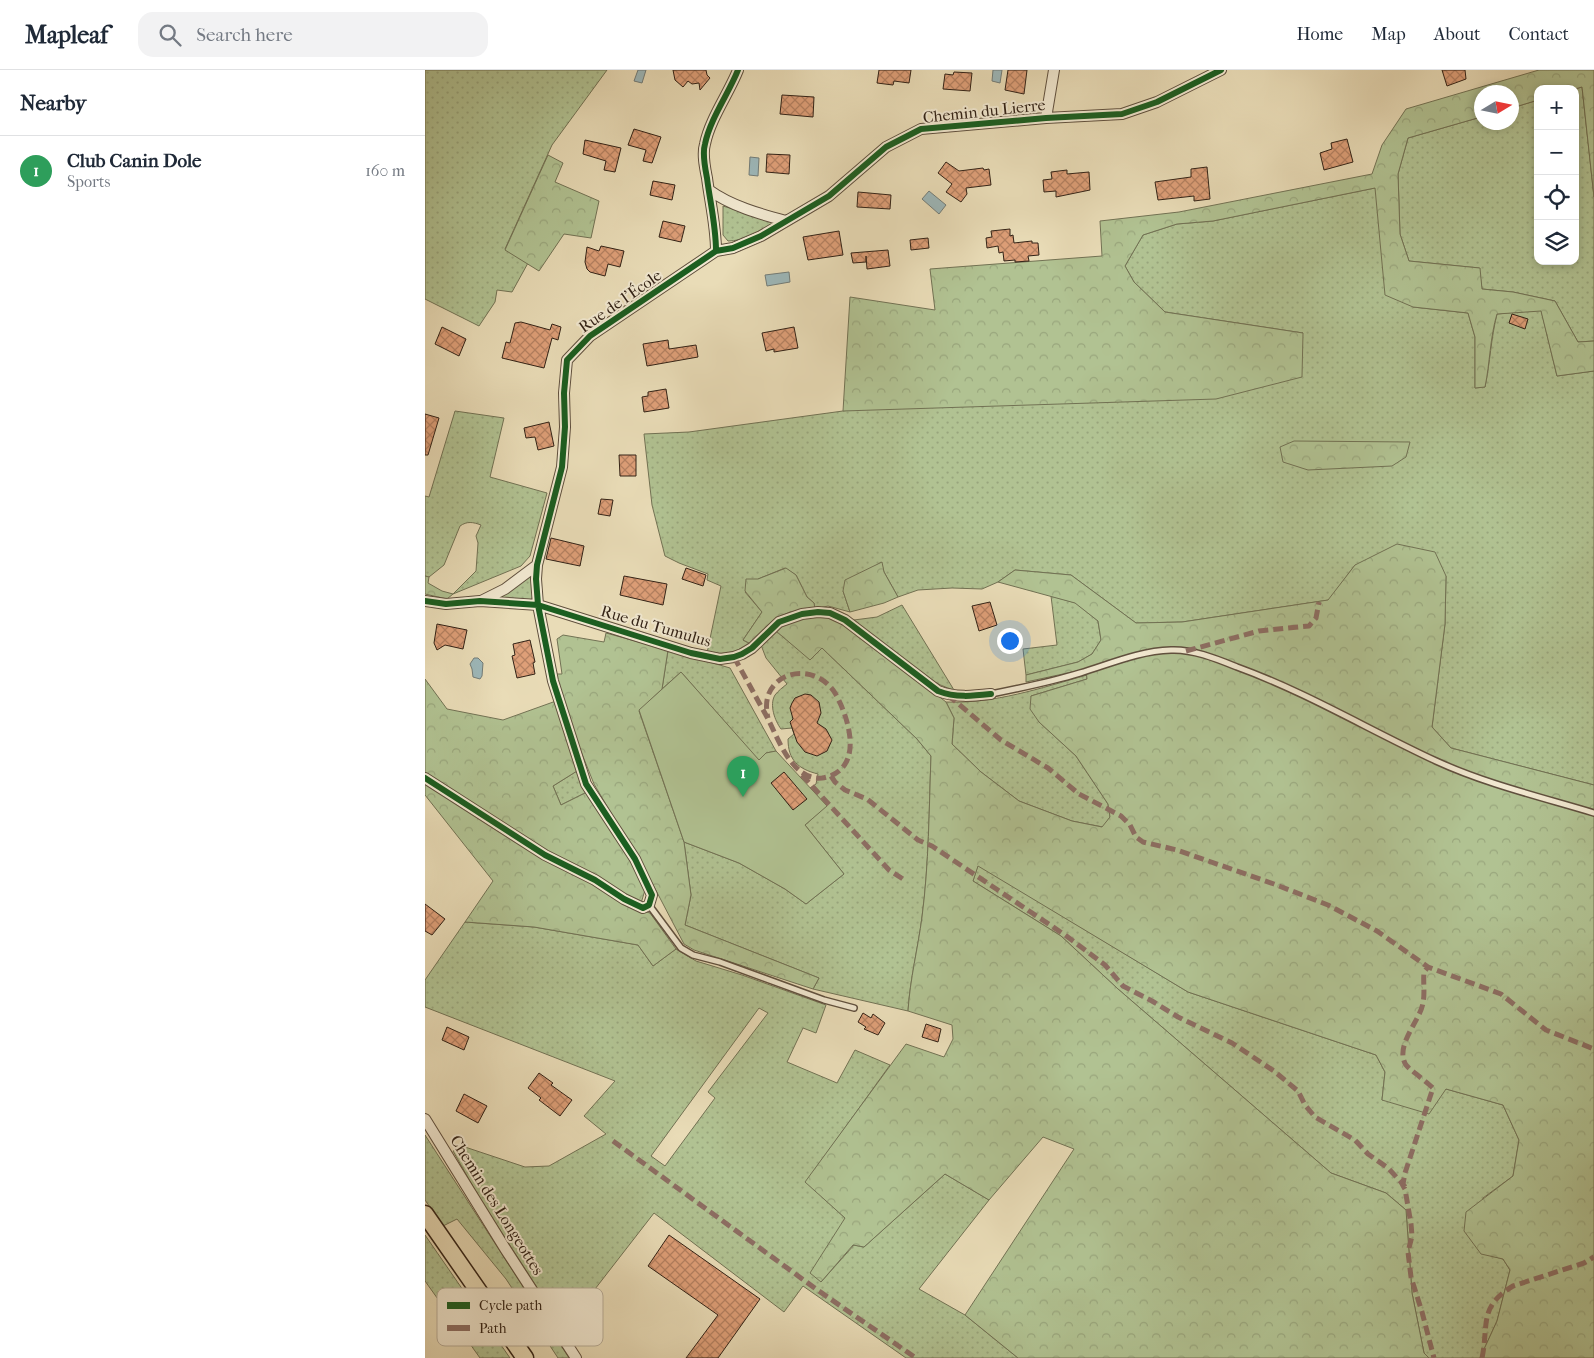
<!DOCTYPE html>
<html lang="en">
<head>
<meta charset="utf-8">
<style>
  :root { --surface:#fff; --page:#f2f2f3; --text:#1f2937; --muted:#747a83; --line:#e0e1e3; --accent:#8f2418 }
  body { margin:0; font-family:"IM FELL French Canon",serif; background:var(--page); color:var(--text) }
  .controls { position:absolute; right:15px; top:15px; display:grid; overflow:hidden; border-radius:10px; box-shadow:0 2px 8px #0003 }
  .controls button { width:45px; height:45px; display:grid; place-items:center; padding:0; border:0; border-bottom:1px solid var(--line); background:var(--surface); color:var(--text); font:25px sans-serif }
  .compass { position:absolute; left:1049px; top:15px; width:45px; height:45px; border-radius:50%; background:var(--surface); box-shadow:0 2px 8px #0003; rotate:80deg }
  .you { position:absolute; left:584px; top:570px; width:18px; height:18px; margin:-12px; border:4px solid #fff; border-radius:50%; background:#1a73e8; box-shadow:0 0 0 8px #1a73e833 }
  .badge { display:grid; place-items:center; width:32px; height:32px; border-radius:50%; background:var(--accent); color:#fff; font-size:16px; font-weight:700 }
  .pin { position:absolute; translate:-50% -41px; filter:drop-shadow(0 1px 2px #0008) }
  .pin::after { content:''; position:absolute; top:26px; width:18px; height:15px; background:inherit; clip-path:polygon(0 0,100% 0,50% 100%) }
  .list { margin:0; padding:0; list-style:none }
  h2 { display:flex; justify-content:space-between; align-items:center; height:65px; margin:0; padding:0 20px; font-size:21px }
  h2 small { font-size:16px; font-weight:400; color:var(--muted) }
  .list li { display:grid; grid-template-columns:32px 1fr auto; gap:15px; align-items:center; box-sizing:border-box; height:70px; padding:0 20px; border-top:1px solid var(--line) }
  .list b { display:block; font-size:19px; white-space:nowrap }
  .list p { margin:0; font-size:16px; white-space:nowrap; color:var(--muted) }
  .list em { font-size:16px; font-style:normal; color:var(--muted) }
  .icon { flex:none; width:28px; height:28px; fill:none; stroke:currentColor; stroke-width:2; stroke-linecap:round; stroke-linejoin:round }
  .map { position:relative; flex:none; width:1169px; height:1288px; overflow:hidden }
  header { display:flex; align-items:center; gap:30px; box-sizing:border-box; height:70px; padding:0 25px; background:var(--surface); border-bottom:1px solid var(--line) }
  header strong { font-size:24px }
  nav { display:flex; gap:28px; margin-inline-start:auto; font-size:18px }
  .search { width:350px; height:45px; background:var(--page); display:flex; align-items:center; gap:12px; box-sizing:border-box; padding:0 18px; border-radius:15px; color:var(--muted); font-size:19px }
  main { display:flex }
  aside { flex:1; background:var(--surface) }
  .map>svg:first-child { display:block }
</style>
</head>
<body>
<header>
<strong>Mapleaf</strong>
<div class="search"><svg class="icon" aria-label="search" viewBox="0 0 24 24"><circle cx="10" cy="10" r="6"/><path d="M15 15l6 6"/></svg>Search here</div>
<nav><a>Home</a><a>Map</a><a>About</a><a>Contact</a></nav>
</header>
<main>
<aside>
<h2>Nearby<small></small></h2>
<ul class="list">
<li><span class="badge" style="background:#2e9e5b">1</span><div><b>Club Canin Dole</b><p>Sports</p></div><em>160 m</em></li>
</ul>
</aside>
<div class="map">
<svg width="1169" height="1288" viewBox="0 0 1169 1288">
  <defs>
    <pattern id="grass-dots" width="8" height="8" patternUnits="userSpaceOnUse" patternTransform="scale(1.25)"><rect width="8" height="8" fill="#b1c292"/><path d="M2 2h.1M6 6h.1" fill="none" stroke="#99a67d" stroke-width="1.8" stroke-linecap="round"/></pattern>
    <pattern id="forest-crowns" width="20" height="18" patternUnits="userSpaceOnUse" patternTransform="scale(1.25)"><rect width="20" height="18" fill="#b1c292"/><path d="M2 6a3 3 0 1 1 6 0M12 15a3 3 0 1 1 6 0" fill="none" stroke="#99a67d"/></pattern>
    <pattern id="building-cross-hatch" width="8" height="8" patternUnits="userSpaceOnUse" patternTransform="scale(1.25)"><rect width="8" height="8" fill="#de9f78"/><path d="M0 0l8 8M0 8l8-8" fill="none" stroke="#b58161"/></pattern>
  </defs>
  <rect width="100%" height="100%" fill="#e9dcb7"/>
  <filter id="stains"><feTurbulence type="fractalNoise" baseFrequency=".004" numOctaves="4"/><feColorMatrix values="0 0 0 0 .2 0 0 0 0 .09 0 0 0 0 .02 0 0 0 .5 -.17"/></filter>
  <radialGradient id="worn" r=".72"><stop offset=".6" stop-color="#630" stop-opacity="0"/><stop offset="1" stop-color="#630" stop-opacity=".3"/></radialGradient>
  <path fill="url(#grass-dots)" stroke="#727254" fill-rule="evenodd" d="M0,0h182l-55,75 -47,104 23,14 -16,29 -15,-2 -2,12 -16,24 -54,-27z
    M1157,17l12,110v144l-16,1 -23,-41 -42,-9 -31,-3 -3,-21 -70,-7 -9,-27 -2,-60 10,-36 73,-21v5h30l1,-14 26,-8v161h37v-172z
    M950,118l38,119 55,6 7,24v51l10,-1c5,-24 6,-49 12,-73l44,-4 16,66 37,-5v414l-143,-37 -19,-21 13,-103 1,-48 -91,-11 -26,35 -147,22 -46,1 -65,-48 -56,-5 -17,12 -16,7 -30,-1 -34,2 -20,7 -14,-25 -3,-10 -38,29 7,21 -22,-6 -13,3 -1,-6 -7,-6 -11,-22 -11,-7 -27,11 -13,13 17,20 -19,28 8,4c-17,8 -25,11 -44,9l14,-67 -14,-6 1,-6 -29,-11 -14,-7 -13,-51 -8,-71 45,-2 154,-21 460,-78 -138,-21 -31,-30 -9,-16 18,-31 34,-11 36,-3z
    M298,136l48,15v4c-13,8 -28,16 -43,16l-5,-6z
    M30,341l49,7 -14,59 57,16 -17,63 -9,10 -68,28 23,-23 2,-28 -2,-7 5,-11c-8,-3 -14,-4 -21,1l-16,39 -15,12 -4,-1v-80l4,1z
    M106,505l1,1 1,25 -33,-4z
    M626,526l25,7 22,18 3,19 -9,14 -14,8 -52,13 -3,-26 34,-4z
    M477,535l52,85c-35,-10 -71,-46 -100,-70l23,-3z
    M351,561l34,28 11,-12 96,92 14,17c-2,53 -2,108 -9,161 -4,31 -12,62 -14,94l-95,-22 6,-11 -134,-53 6,-30 -7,-53 55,21 46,26 21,15 38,-30 -39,-49 21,-19 -16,-18 6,-4 2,-10c-20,-5 -30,-14 -30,-35l6,-5 -2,-6 -11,1c-6,-8 -12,-24 -6,-34 3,-4 8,-8 12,-11l-21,-26 -5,-13z
    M243,580l62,18 46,83 -10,2 -7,8 -78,-89 -19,17z
    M662,605v4l-56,17 8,26 37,34 32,48 2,13 -7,10 -31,-6 -53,-20 -38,-29 -29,-28 2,-26 -8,-16c48,2 95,-14 141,-27z
    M152,701l10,21 -26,13 -8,-19z
    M553,795l210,127 188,63 9,17 -3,28 64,-11 57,16 16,35 -6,36 -30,22 -2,55 22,6 7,11 -13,51 -17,37h-51l-5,-5 -12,-60 -6,-83 -20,-17 -55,-20 -213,-184 -57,-53 -88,-55z
    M40,852l69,5 104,18 15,21 23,-17 20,12 46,14 84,30 -10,28 -13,-5 -16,34 50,21 18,-33 35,15 -84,117 39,36 -24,64 33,-37 10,2 81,-73 44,26 -70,89 46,26 53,43h-112l-103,-72 -19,26 -130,-99 -90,116 -84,-130 -27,-48 12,-4 60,20 24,-1 57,-32 -22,-18 31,-35 -190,-74v-27zM334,938l9,5 -60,79 7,6 -50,68 -14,-10z
    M0,1065l144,223h-11l-52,-79 -49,-60 -14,7 -18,-26z
    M0,1165l85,123h-30l-55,-77z"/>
  <path fill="url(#forest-crowns)" stroke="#727254" d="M1114,0h55v127l-12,-110 -7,2h-37v11l-26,8 -1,-16h-30v25l-73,21 -10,36 2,60 9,27 71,7 2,21 31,3 42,9 23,41 16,-1v30l-37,5 -16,-65 -44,3c-7,23 -7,49 -12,73l-10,1v-51l-7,-24 -55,-6 -28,-12 -10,-107 -162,33 -36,3 -34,11 -18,31 9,16 31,30 138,21 -1,44 -86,22 -373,12 7,-114 85,13 -5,-41 172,-13 -2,-35 79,-9 193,-38 10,-29 24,-36z
    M123,85l15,8 -8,19 44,19 -8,37 -27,-4 -25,37 -34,-21z
    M869,371l116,1 -4,15 -14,9 -84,4 -25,-8 -3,-15z
    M972,474l38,8 11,24 -1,48 -13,103 19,21 143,37v573h-114l17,-37 13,-51 -7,-11 -22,-5 -17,-23 2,-19 47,-36 6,-36 -16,-35 -57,-16 -17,25 -47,-14 3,-28 -9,-17 -188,-63 -210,-126 -5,15 88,55 57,53 213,184 55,20 20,17 6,83 12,60 5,5h-411l-53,-43 109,-166 -31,-12 -54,63 -44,-26 -81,73 -11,-2 -32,37 -11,-9 35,-55 -40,-36 101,-138 38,13 9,-18 -1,-14 -44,-14c2,-32 10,-63 14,-94 7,-53 7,-108 9,-161l-14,-17 -95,-91 -12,12 -34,-29c15,-13 43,-19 62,-11 15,7 28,19 41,29 22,18 45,35 67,53l8,16 -2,26 29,28 38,29 53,20 30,6 8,-10 -2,-13 -32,-48 -37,-34 -9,-13 1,-13 56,-17 -1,-10 -60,13v-7l52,-13 14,-8 9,-14 -3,-19 -23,-18 -77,-21 17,-12 56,5 65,48 46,-1 146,-22 27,-35z
    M457,492l2,10 14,25 -14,6 -34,9 -7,-21 2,-11z
    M361,498l10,7 11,22 7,6 1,6 -25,3 -11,5 -28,27 -8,-4 19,-28 -17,-21 1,-12h12z
    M0,506l4,1 -1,6 14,8 11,3 -6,5 -22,-5z
    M181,563l62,17 -6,39 -23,22 45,131 7,53 -6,30 134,53 -6,11 -119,-39 -10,-6 -34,-65 -56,-95 -30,-75 -8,-35h6l-5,-35 6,-4 41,7z
    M0,609l22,30 56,11 53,-19 21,70 -24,15 8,19 26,-13 48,76 10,22 -6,20 11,3 26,36 -23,17 -15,-21 -104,-18 -69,-5 28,-41 -68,-86z"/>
  <path fill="#b1c292" stroke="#727254" d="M256,602l78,88 7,-7 10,-2 51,55 -22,19 39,49 -38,30 -21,-15 -46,-26 -55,-21 -45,-132z"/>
  <path fill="#9db8ba" stroke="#727c78" d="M213,0h8l-4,13 -8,-2z
    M568,0h9l-2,13 -8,-2z
    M325,87l9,1 -1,18 -9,-1z
    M504,121l17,14 -7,9 -17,-15z
    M364,202l1,10 -23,4 -2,-11z
    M49,588h4l5,5 -1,13 -2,3 -7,-2 -1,-8 -2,-5z"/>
  <path fill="url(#building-cross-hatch)" stroke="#322216" d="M248,0h33l1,5 3,3 -10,12 -1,-7 -7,1 -4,-3 -5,6 -8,-7z
    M454,0h32l-2,13 -15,-2 -1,4 -16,-2z
    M583,0h19l-3,24 -19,-4z
    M1017,0h23l1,9 -19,7z
    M529,2l18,1 -2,18 -27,-2 2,-15 8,1z
    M357,25l32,2 -1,20 -33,-3z
    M209,59l27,8 -9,26 -9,-2 3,-11 -18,-5z
    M922,69l6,23 -29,8 -4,-17 12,-4 -1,-6z
    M160,70l36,8 -6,24 -11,-2 2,-9 -23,-7z
    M342,84l23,1 -1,19 -23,-2z
    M521,92l13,9 24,-3 1,2 5,-1 2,16 -25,3 1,6 -6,8 -15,-10 6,-8 -14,-11z
    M782,97l3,32 -16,2v-5l-36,4 -3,-18 36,-5v-8z
    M642,100v4l22,-2 1,18 -34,7v-6l-12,1 -1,-12 9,-1 -1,-7z
    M228,111l22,4 -3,15 -22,-5z
    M433,122l33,3 -1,14 -33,-2z
    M238,151l22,5 -4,16 -22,-5z
    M585,159v7l3,-1 1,8 18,-2v2h6l1,12 -11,1 1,5 -14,1v-2l-11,1 -1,-9 -4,1 -1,-7 -11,2 -1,-10 6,-1 -1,-6z
    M414,161l4,24 -35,5 -5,-23z
    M503,168l1,10 -18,2 -1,-10z
    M176,176l23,5 -4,16 -12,-3 -3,12 -15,-4 -3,-3 -2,-7 2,-15 12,4z
    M463,180l2,16 -23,3 -1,-13v6l-13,1 -2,-10z
    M1087,244l16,5 -3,10 -16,-6z
    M96,252l29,8 2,-6 9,3 -3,13 -6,-2 -8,30 -42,-10 4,-16 4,1 5,-20z
    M17,257l24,12 -7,17 -24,-12z
    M369,257l4,21 -24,4v-3l-8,2 -4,-18z
    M243,270l1,9 27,-4 2,12 -51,9 -4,-22z
    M241,319l3,19 -25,4 -2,-15 6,-1v-4z
    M0,344l14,4 -11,37h-3z
    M124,352l5,24 -16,4 -3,-13 -9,1 -2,-10z
    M194,385h17v21h-16z
    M176,429l12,1 -3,16 -12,-2z
    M126,468l33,8 -4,20 -34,-7z
    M261,498l20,7 -3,11 -21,-7z
    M199,506l43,8 -4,21 -43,-10z
    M565,532l7,23 -18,6 -7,-25z
    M12,554l30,6 -4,19 -18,-4 -8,5 -3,-7z
    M105,570l5,22 -2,1 2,11 -18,4 -5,-22 3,-1 -2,-11z
    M380,624l6,1 8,7 2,11 -4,10 9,6 6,11 -5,11 -10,5 -12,-4 -8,-10 -7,-20 3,-3 -3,-11 2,-5 3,-5z
    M359,702l23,27 -14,11 -22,-27z
    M0,834l20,15 -13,16 -7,-4z
    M438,943l8,5 2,-4 12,9 -7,12 -14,-6 2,-2 -8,-5z
    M501,954l15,5 -3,13 -16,-5z
    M22,957l22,10 -5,13 -22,-10z
    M114,1003l14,10 -2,2 21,15 -12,16 -21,-16 2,-2 -13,-10z
    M39,1024l23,12 -9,17 -22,-12z
    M244,1165l91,64 -42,59h-32l32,-43 -70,-49z"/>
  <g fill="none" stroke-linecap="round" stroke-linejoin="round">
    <g stroke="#60503e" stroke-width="8">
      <path id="lane" d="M566,624c30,-6 60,-12 89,-21 30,-9 59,-22 91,-23 22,-1 46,9 66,17 69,25 132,63 199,94 50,23 105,36 158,52
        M224,835l32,43 12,7 27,7 104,38 30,8"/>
    </g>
    <g stroke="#60503e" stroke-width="12">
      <path id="street" d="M621,48l8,-48
        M284,120c22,16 51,24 77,31
        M291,181l17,-3 28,-12 68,-40 57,-49 35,-18 125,-11 76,-4 35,-12 64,-32
        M0,531l21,3 34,-3 58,4 153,48 29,6 14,-2 8,-3 10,-6 27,-26 23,-8 16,-2 12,1 15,7 93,71c18,7 35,5 53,3
        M56,531l24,-12 32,-24
        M0,708l120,77 50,25 29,19 19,9 6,-3 3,-10 -17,-36 -49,-75 -33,-103 -15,-76 -2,-26 1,-14 25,-98 3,-40 -1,-34 3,-33 23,-24 126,-85c0,-25 -6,-49 -9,-73 -2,-10 -5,-24 -2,-34 5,-25 24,-51 33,-74
        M0,1049l81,131 70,108"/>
    </g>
    <g stroke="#322216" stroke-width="19">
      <path id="primary" d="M0,1144l100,144"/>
    </g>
    <use href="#lane" stroke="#f1e8d0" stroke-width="5"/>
    <use href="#street" stroke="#f1e8d0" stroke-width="10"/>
    <use href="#primary" stroke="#e9dcb7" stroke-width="16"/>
    <path stroke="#8d6e63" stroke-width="5" stroke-dasharray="10 5" stroke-linecap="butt" d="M761,581l73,-20 50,-5 7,-8 3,-16
      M309,587c11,20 22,40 33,60 11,21 25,64 55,61 7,-1 15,-4 20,-10 17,-18 4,-56 -7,-75 -12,-20 -41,-27 -59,-10 -10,10 -11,22 -8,35
      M523,625l53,45 47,28 31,26 42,22 9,9 6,12 7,5 34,8 97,34 54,21 49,26 51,36 73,27 45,36 48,19
      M377,705l87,95 14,9
      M406,706l4,6 10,8 22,9 51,41 14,6 133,89 40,30 18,21 29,15 26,16 54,26 42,28 24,20 7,14 10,12 40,23 13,14 20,14 13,14 4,7 6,35 1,12 -4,16 3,25 11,35 12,46
      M188,1071l203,148 100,69
      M980,1117l-2,-3 2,-11 28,-85c-5,-5 -24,-19 -27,-23 -12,-19 14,-44 17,-62 2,-10 0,-21 1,-31l4,-5
      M1057,1288c7,-33 -4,-51 31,-72l71,-23 10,-6"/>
    <g stroke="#f1e8d0" stroke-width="9">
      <path id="cycleway" d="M291,181l17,-3 28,-12 68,-40 57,-49 35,-18 125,-11 76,-4 35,-12 64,-32
        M0,531l21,3 34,-3 58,4 153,48 29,6 14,-2 8,-3 10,-6 27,-26 23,-8 16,-2 12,1 15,7 93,71c18,7 35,5 53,3
        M0,708l120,77 50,25 29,19 19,9 6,-3 3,-10 -17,-36 -49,-75 -33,-103 -15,-76 -2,-26 1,-14 25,-98 3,-40 -1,-34 3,-33 23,-24 126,-85c0,-25 -6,-49 -9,-73 -2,-10 -5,-24 -2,-34 5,-25 24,-51 33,-74"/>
    </g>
    <use href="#cycleway" stroke="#1b5e20" stroke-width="6"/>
  </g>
  <g text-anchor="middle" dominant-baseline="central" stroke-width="4" stroke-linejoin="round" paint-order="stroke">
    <g font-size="16" fill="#322216" stroke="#f1e8d0">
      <text transform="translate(559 41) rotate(-6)">Chemin du Lierre</text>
      <text transform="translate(195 231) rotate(-35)">Rue de l'École</text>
      <text transform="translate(231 556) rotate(16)">Rue du Tumulus</text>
      <text transform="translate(72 1135) rotate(58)">Chemin des Longeottes</text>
    </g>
  </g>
  <rect x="12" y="1218" width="166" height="58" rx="8" fill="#f1e8d0" stroke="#b8ad98" stroke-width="1"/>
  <rect x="22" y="1232" width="23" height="7" fill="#1b5e20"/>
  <rect x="22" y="1255" width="23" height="6" fill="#8d6e63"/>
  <g font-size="14" fill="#322216">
    <text x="54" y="1240">Cycle path</text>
    <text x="54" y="1263">Path</text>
  </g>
  <rect width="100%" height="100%" filter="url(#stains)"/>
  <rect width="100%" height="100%" fill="url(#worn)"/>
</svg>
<div class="controls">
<button>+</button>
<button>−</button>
<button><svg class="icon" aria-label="locate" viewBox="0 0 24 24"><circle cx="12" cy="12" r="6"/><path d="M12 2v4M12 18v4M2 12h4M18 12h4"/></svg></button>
<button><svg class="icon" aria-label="layers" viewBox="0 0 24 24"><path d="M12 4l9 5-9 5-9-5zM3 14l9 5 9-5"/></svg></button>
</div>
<svg class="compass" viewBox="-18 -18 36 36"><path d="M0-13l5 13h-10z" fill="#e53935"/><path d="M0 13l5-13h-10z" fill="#747a83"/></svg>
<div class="you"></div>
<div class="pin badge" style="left:318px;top:727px;background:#2e9e5b">1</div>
</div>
</main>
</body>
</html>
